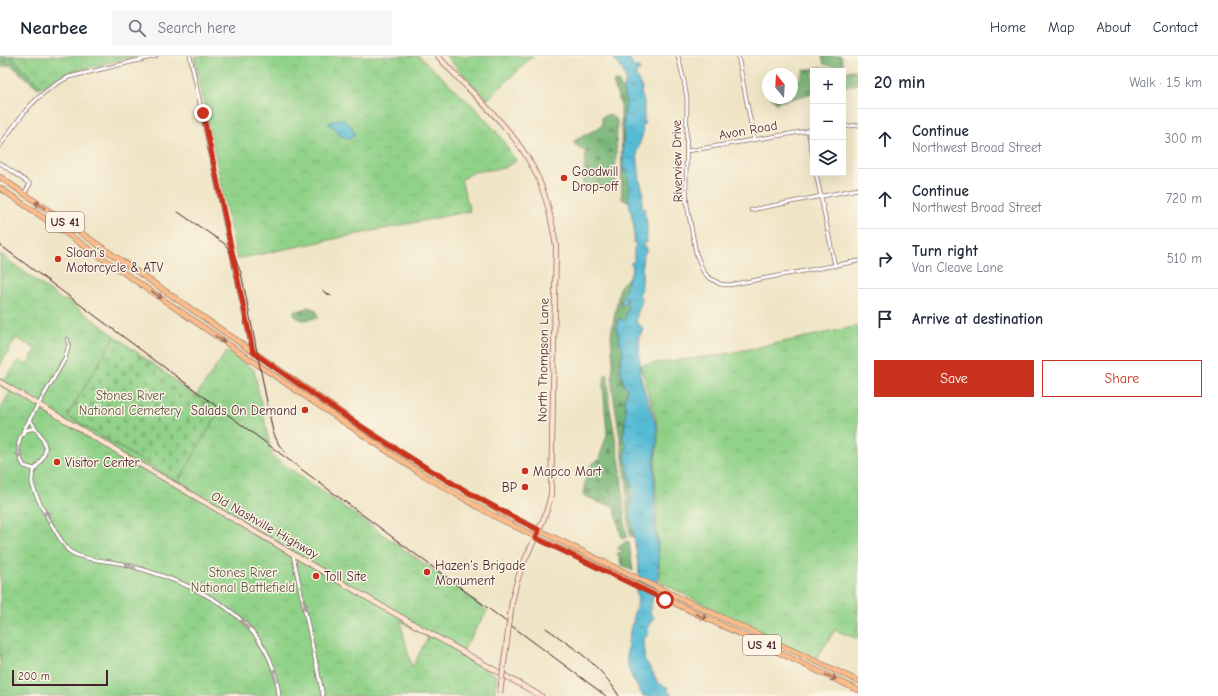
<!DOCTYPE html>
<html lang="en">
<head>
<meta charset="utf-8">
<style>
  :root { --surface:#fff; --page:#f6f6f7; --text:#1f2937; --muted:#747a83; --line:#e0e1e3; --accent:#c8321e }
  body { margin:0; font-family:"Comic Neue",sans-serif; background:var(--page); color:var(--text) }
  .controls { position:absolute; right:12px; top:12px; display:grid; overflow:hidden; border-radius:0px; box-shadow:0 4px 16px #0002 }
  .controls button { width:36px; height:36px; display:grid; place-items:center; padding:0; border:0; border-bottom:1px solid var(--line); background:var(--surface); color:var(--text); font:20px sans-serif }
  .compass { position:absolute; left:762px; top:12px; width:36px; height:36px; border-radius:50%; background:var(--surface); box-shadow:0 4px 16px #0002; rotate:342deg }
  .scale { position:absolute; left:12px; bottom:10px; width:96px; box-sizing:border-box; padding-left:4px; border:2px solid #4a1f2b; border-top:0; font-size:11px; line-height:14px; white-space:nowrap; color:#4a1f2b; -webkit-text-stroke:3px #fcf5e5; paint-order:stroke }
  .stop { position:absolute; width:12px; height:12px; margin:-9px; border:3px solid #c8321e; border-radius:50%; background:#fff }
  .stop.end { background:#c8321e; border-color:#fff; box-shadow:0 1px 4px #0008 }
  .list { margin:0; padding:0; list-style:none }
  h2 { display:flex; justify-content:space-between; align-items:center; height:52px; margin:0; padding:0 16px; font-size:17px }
  h2 small { font-size:13px; font-weight:400; color:var(--muted) }
  .list li { display:grid; grid-template-columns:26px 1fr auto; gap:12px; align-items:center; box-sizing:border-box; height:60px; padding:0 16px; border-top:1px solid var(--line) }
  .list b { display:block; font-size:15px; white-space:nowrap }
  .list p { margin:0; font-size:13px; white-space:nowrap; color:var(--muted) }
  .list em { font-size:13px; font-style:normal; color:var(--muted) }
  .actions { display:flex; gap:8px; padding:12px 16px }
  .actions a { flex:1; padding:9px 0; border:1px solid var(--accent); border-radius:0px; text-align:center; font-size:14px; color:var(--accent) }
  .actions .main { background:var(--accent); color:#fff }
  .icon { flex:none; width:22px; height:22px; fill:none; stroke:currentColor; stroke-width:2; stroke-linecap:round; stroke-linejoin:round }
  .map { position:relative; flex:none; width:858px; height:640px; overflow:hidden }
  header { display:flex; align-items:center; gap:24px; box-sizing:border-box; height:56px; padding:0 20px; background:var(--surface); border-bottom:1px solid var(--line) }
  header strong { font-size:19px }
  nav { display:flex; gap:22px; margin-inline-start:auto; font-size:14px }
  .search { width:280px; height:36px; background:var(--page); display:flex; align-items:center; gap:10px; box-sizing:border-box; padding:0 14px; border-radius:0px; color:var(--muted); font-size:15px }
  main { display:flex }
  aside { flex:1; background:var(--surface) }
  .map>svg:first-child { display:block }
</style>
</head>
<body>
<header>
<strong>Nearbee</strong>
<div class="search"><svg class="icon" aria-label="search" viewBox="0 0 24 24"><circle cx="10" cy="10" r="6"/><path d="M15 15l6 6"/></svg>Search here</div>
<nav><a>Home</a><a>Map</a><a>About</a><a>Contact</a></nav>
</header>
<main>
<div class="map">
<svg width="858" height="640" viewBox="0 0 858 640">
  <defs>
    <pattern id="grass-tufts" width="24" height="20" patternUnits="userSpaceOnUse"><rect width="24" height="20" fill="#91d289"/><path d="M3 7l-1-3M5 7V3M7 7l1-3M15 17l-1-3M17 17v-4M19 17l1-3" fill="none" stroke="#7fb476"/></pattern>
    <pattern id="forest-firs" width="22" height="20" patternUnits="userSpaceOnUse"><rect width="22" height="20" fill="#74b475"/><path d="M5 1l3.5 6h-7zM16 11l3.5 6h-7z" fill="#619260"/></pattern>
    <pattern id="cemetery-stones" width="16" height="16" patternUnits="userSpaceOnUse"><rect width="16" height="16" fill="#91d289"/><path d="M2 7V4a2 2 0 0 1 4 0v3zM10 15v-3a2 2 0 0 1 4 0v3z" fill="#7fb476"/></pattern>
    <pattern id="park-crowns" width="20" height="18" patternUnits="userSpaceOnUse"><rect width="20" height="18" fill="#91d289"/><path d="M2 6a3 3 0 1 1 6 0M12 15a3 3 0 1 1 6 0" fill="none" stroke="#7fb476"/></pattern>
    <pattern id="water-ripples" width="26" height="14" patternUnits="userSpaceOnUse"><rect width="26" height="14" fill="#57bcd6"/><path d="M2 4q2-2 4 0t4 0M15 11q2-2 4 0t4 0" fill="none" stroke="#4a98ae"/></pattern>
  </defs>
  <rect width="100%" height="100%" fill="#fcf5e5"/>
  <filter id="ink" filterUnits="userSpaceOnUse"><feTurbulence type="fractalNoise" baseFrequency=".025" numOctaves="2"/><feDisplacementMap in="SourceGraphic" scale="8" xChannelSelector="R" yChannelSelector="G"/><feConvolveMatrix kernelMatrix="1 2 1 2 8 2 1 2 1" color-interpolation-filters="sRGB"/></filter>
  <filter id="wash" filterUnits="userSpaceOnUse"><feTurbulence type="fractalNoise" baseFrequency=".012" numOctaves="4" result="noise"/><feDisplacementMap in="SourceGraphic" scale="16" xChannelSelector="R" yChannelSelector="G"/><feGaussianBlur stdDeviation="0.9" result="paint"/><feColorMatrix in="noise" values="0 0 0 0 0 0 0 0 0 0 0 0 0 0 0 0 0 1.4 0 .05"/><feComposite in="paint" operator="in"/></filter>
  <g filter="url(#wash)">
    <rect width="100%" height="100%" fill="#efe5c6"/>
    <path fill="url(#grass-tufts)" stroke="#6e785a" d="M858,270v313l-23,-9 -20,31 -155,-79 -3,-52 -2,-70 3,-17v-16l-18,-62 81,-10z"/>
    <path fill="url(#forest-firs)" stroke="#5f6a50" d="M0,0h25l32,22 -19,10 -27,-23 -11,2z
      M822,0h19l4,13 -21,-5z
      M821,11l25,4 12,-2v15l-15,3v-16h-30v22l-37,10 -5,-5h21v-12l8,-8 4,-8z
      M615,25l5,3 6,19 -3,17 1,21 -1,4v28l3,-6 4,22 -1,12 -7,-2 -1,-93 -8,-24z
      M609,58l8,6 -2,70 -19,-4 -14,3 4,-37 -12,-8v-3l28,-15v-9z
      M629,221l-8,27v1l5,-9 3,10 -4,15h-2l-3,-3 -3,3v10l6,21 -3,14 4,19 4,3 -3,9 1,19 -3,17v6l4,4 -2,12 6,23 -1,31 4,28 -4,-1 -4,-35 1,-17 -15,-98 1,-26 -2,-25 9,-49z
      M309,251l7,3 2,8c-11,0 -14,6 -24,-3v-5l4,1z
      M605,319h3l1,29 12,65 4,58 2,10 -5,2 -8,-33 -14,-3 -17,-8 2,-14 6,-16 8,-6 8,-25 -4,-49z
      M626,485l3,1 4,29 -11,-6 -5,-12h5l-1,-4h-4z"/>
    <path fill="url(#cemetery-stones)" stroke="#6e785a" d="M115,280l104,77 -41,69 -111,-66z"/>
    <path fill="url(#park-crowns)" stroke="#6e785a" fill-rule="evenodd" d="M11,0h126l-70,17 -25,14z
      M194,0h225l57,53 23,26 17,26 -12,7 -30,4 -13,8 9,31 -233,48z
      M446,0h87l-46,44z
      M0,198l63,47 2,-2 50,37 -48,80 111,66 40,-69 -22,-17 31,-45 27,19 18,86 174,123 41,32 -27,44 37,21 -3,20h-494v-286l10,-18 -10,-7v-7l5,2 14,-20 8,5 9,-16 -20,-11 -16,28zM400,565l28,16 -16,31z"/>
    <path fill="url(#water-ripples)" stroke="#506e80" d="M612,0h16l6,12 4,-3 2,6h-4v5l6,12 -1,5 3,9v23l-2,2 1,6 -6,19 3,29 3,10 -1,17 3,1 -1,4c5,10 2,20 3,30l-3,-1 -2,3 4,2v5l-2,2c0,3 -2,6 -2,9 0,10 2,22 -3,32l3,5 -6,18 1,6 5,3 1,5 -4,4v5l1,35 17,52v16l-3,17 1,61 4,43 -2,4 2,3c-3,13 -8,29 -9,42l4,3 -6,10 1,6 -6,7c0,7 2,13 1,19l5,7 10,18 9,3v3l4,6h-29c-16,-26 -20,-33 -13,-64 1,-5 1,-8 4,-11l-1,-5 5,-14 -2,-10 3,-21 -9,-62 3,-16 -8,-38 2,-12 -4,-4 3,-23 -1,-19 3,-8 -4,-4 -4,-19 3,-14 -6,-21 1,-12 7,1 3,-14 -2,-10 -1,8 -4,3v-5l12,-36 -3,-3 4,-1v-13l2,-4 -2,-2v-17l-6,-27 2,-10 -4,-21 -3,5v-28l1,-4 -1,-21 3,-17 -3,-12 3,-11 -3,-9z
      M339,63h4l8,7 4,8 -1,2 -5,3 -10,-4 -2,-5 -9,-7z"/>
  </g>
  <g filter="url(#ink)">
    <g fill="none" stroke-linecap="round" stroke-linejoin="round">
      <g stroke="#846461" stroke-width="4.5">
        <path id="minor" d="M190,0l62,294
          M678,0l6,25 3,18 -1,88 1,18 9,48 7,18 5,6 12,7 9,1 129,-24
          M738,0l16,84
          M843,71l15,-2
          M808,74l5,27
          M0,90c20,-30 36,-53 69,-69l87,-21
          M687,95l126,-21
          M0,107l30,21 -6,10
          M816,117l19,93
          M751,154l107,-21
          M30,364l6,9
          M23,375l42,-72 4,-15 -2,-5
          M34,413l-10,-3c-9,-13 -8,-40 12,-37 24,30 -6,32 -4,53 1,12 27,57 36,68 14,11 38,10 55,14 69,18 149,51 156,132
          M293,499l30,141"/>
      </g>
      <g stroke="#846461" stroke-width="6">
        <path id="secondary" d="M438,0c29,34 66,63 89,101 17,27 24,58 29,89l-5,248c-5,27 -20,50 -30,75 -4,11 -7,22 -9,33
          M0,326l378,222 163,92"/>
      </g>
      <g stroke="#846461" stroke-width="6">
        <path id="primary" d="M0,121l362,250 62,40 80,46 120,59 234,109
          M0,132l260,178 160,107 72,42 58,29 308,146"/>
      </g>
      <use href="#minor" stroke="#fff" stroke-width="3"/>
      <use href="#secondary" stroke="#fde4d0" stroke-width="4.5"/>
      <use href="#primary" stroke="#f9bc8a" stroke-width="5"/>
      <path stroke="#4a1f2b" stroke-width="1" d="M178,156l47,32 10,15 6,14 5,24 27,135 6,13 7,8
        M0,189l606,451
        M323,235l8,5
        M546,572c30,22 53,35 73,68"/>
      <g stroke="#846461" stroke-width="6" stroke-linecap="butt">
        <path id="secondary-bridge" d="M500,637l12,-91"/>
      </g>
      <use href="#secondary-bridge" stroke="#fde4d0" stroke-width="4.5"/>
    </g>
    <defs><path id="oneway-shaft" d="M-6 0H5M1.5-3L5.5 0L1.5 3" fill="none" stroke-width="1.6" stroke-linecap="round" stroke-linejoin="round"/></defs>
    <g stroke="#996656">
      <use href="#oneway-shaft" transform="translate(40 149) rotate(-145)"/>
      <use href="#oneway-shaft" transform="translate(157 239) rotate(35)"/>
      <use href="#oneway-shaft" transform="translate(220 283) rotate(34)"/>
      <use href="#oneway-shaft" transform="translate(701 560) rotate(25)"/>
      <use href="#oneway-shaft" transform="translate(831 621) rotate(25)"/>
    </g>
    <g stroke="#ae9aa0">
      <use href="#oneway-shaft" transform="translate(19 396) rotate(85)"/>
      <use href="#oneway-shaft" transform="translate(48 460) rotate(-119)"/>
      <use href="#oneway-shaft" transform="translate(130 510) rotate(-164)"/>
      <use href="#oneway-shaft" transform="translate(304 548) rotate(78)"/>
      <use href="#oneway-shaft" transform="translate(245 568) rotate(-136)"/>
      <use href="#oneway-shaft" transform="translate(275 619) rotate(-102)"/>
    </g>
  </g>
  <g fill="none" stroke-linecap="round" stroke-linejoin="round" filter="url(#ink)">
    <path stroke="#c8321e" stroke-width="5" d="M203,57l50,239c91,65 185,128 286,178l-3,8 129,62"/>
  </g>
  <g fill="#c8321e" stroke="#fcf5e5" stroke-width="1.5">
    <circle cx="564" cy="122" r="4"/>
    <circle cx="58" cy="203" r="4"/>
    <circle cx="305" cy="354" r="4"/>
    <circle cx="57" cy="406" r="4"/>
    <circle cx="525" cy="415" r="4"/>
    <circle cx="525" cy="431" r="4"/>
    <circle cx="427" cy="516" r="4"/>
    <circle cx="316" cy="520" r="4"/>
  </g>
  <g text-anchor="middle" dominant-baseline="central" stroke-width="3" stroke-linejoin="round" paint-order="stroke">
    <g fill="#fcf5e5" stroke="#7f5f63" stroke-width="1">
      <rect x="46" y="156" width="38" height="20" rx="3"/>
      <rect x="743" y="579" width="38" height="20" rx="3"/>
    </g>
    <g font-size="12" font-weight="bold" fill="#4a1f2b">
      <text x="65" y="166">US 41</text>
      <text x="762" y="589">US 41</text>
    </g>
    <g font-size="13" fill="#4a1f2b" stroke="#fcf5e5">
      <text transform="translate(748 74) rotate(-10)">Avon Road</text>
      <text transform="translate(677 105) rotate(-91)">Riverview Drive</text>
      <text transform="translate(543 304) rotate(-89)">North Thompson Lane</text>
      <text transform="translate(265 469) rotate(30)">Old Nashville Highway</text>
    </g>
    <g font-size="13" fill="#4a1f2b" stroke="#fcf5e5" text-anchor="start">
      <text x="572" y="115">Goodwill<tspan x="572" dy="15">Drop-off</tspan></text>
      <text x="66" y="196">Sloan's<tspan x="66" dy="15">Motorcycle &amp; ATV</tspan></text>
      <text x="297" y="354" text-anchor="end">Salads On Demand</text>
      <text x="65" y="406">Visitor Center</text>
      <text x="533" y="415">Mapco Mart</text>
      <text x="517" y="431" text-anchor="end">BP</text>
      <text x="435" y="509">Hazen's Brigade<tspan x="435" dy="15">Monument</tspan></text>
      <text x="324" y="520">Toll Site</text>
    </g>
    <g font-size="13" fill="#5f5547" stroke="#fcf5e5">
      <text x="130" y="339">Stones River<tspan x="130" dy="15">National Cemetery</tspan></text>
      <text x="243" y="516">Stones River<tspan x="243" dy="15">National Battlefield</tspan></text>
    </g>
  </g>
</svg>
<div class="controls">
<button>+</button>
<button>−</button>
<button><svg class="icon" aria-label="layers" viewBox="0 0 24 24"><path d="M12 4l9 5-9 5-9-5zM3 14l9 5 9-5"/></svg></button>
</div>
<svg class="compass" viewBox="-18 -18 36 36"><path d="M0-13l5 13h-10z" fill="#e53935"/><path d="M0 13l5-13h-10z" fill="#747a83"/></svg>
<div class="scale">200 m</div>
<div class="stop" style="left:665px;top:544px"></div>
<div class="stop end" style="left:203px;top:57px"></div>
</div>
<aside>
<h2>20 min<small>Walk · 1.5 km</small></h2>
<ul class="list">
<li><svg class="icon" aria-label="ahead" viewBox="0 0 24 24"><path d="M12 20V5M6 11l6-6 6 6"/></svg><div><b>Continue</b><p>Northwest Broad Street</p></div><em>300 m</em></li>
<li><svg class="icon" aria-label="ahead" viewBox="0 0 24 24"><path d="M12 20V5M6 11l6-6 6 6"/></svg><div><b>Continue</b><p>Northwest Broad Street</p></div><em>720 m</em></li>
<li><svg class="icon" aria-label="right" viewBox="0 0 24 24"><path d="M7 20v-9h11M14 6l5 5-5 5"/></svg><div><b>Turn right</b><p>Van Cleave Lane</p></div><em>510 m</em></li>
<li><svg class="icon" aria-label="arrive" viewBox="0 0 24 24"><path d="M6 21V4h12l-3 4 3 4H6"/></svg><div><b>Arrive at destination</b></div></li>
</ul>
<div class="actions"><a class="main">Save</a><a>Share</a></div>
</aside>
</main>
</body>
</html>
